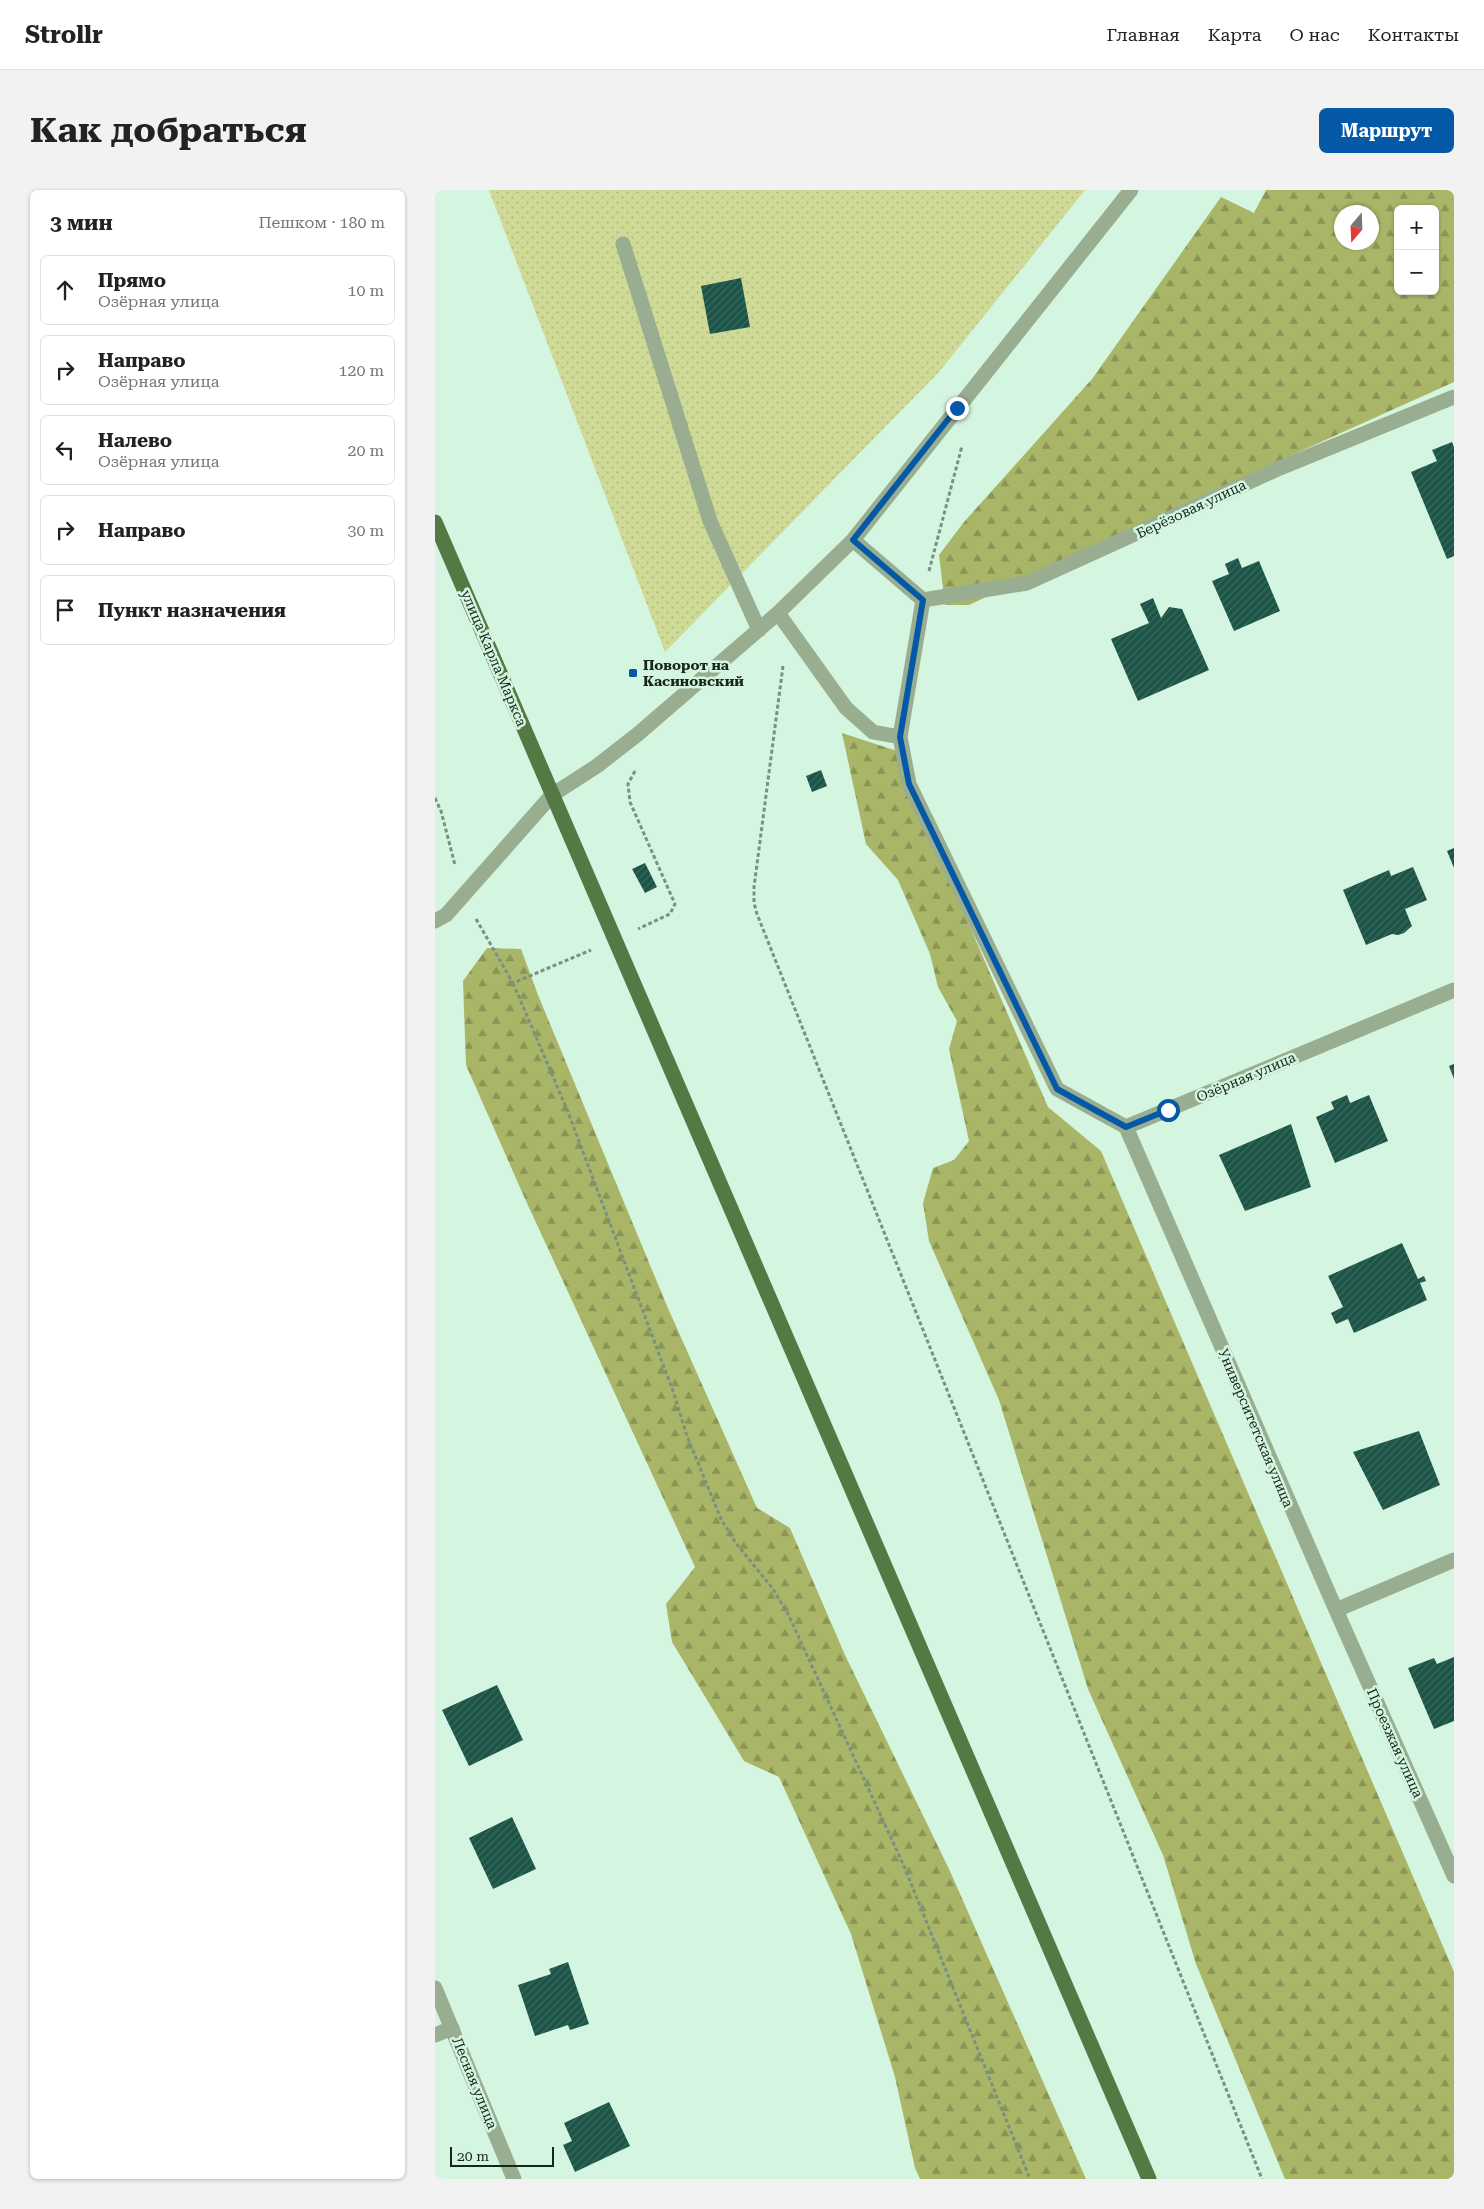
<!DOCTYPE html>
<html lang="ru">
<head>
<meta charset="utf-8">
<style>
  :root { --surface:#fff; --page:#f2f2f2; --text:#222; --muted:#767676; --line:#e0e0e0; --accent:#0458a6 }
  body { margin:0; font-family:"Roboto Serif",serif; background:var(--page); color:var(--text) }
  .controls { position:absolute; right:15px; top:15px; display:grid; overflow:hidden; border-radius:8px; box-shadow:0 1px 4px #0004 }
  .controls button { width:45px; height:45px; display:grid; place-items:center; padding:0; border:0; border-bottom:1px solid var(--line); background:var(--surface); color:var(--text); font:25px sans-serif }
  .compass { position:absolute; left:899px; top:15px; width:45px; height:45px; border-radius:50%; background:var(--surface); box-shadow:0 1px 4px #0004; rotate:199deg }
  .scale { position:absolute; left:15px; bottom:12px; width:104px; box-sizing:border-box; padding-left:5px; border:2px solid #18251d; border-top:0; font-size:14px; line-height:18px; white-space:nowrap; color:#18251d; -webkit-text-stroke:4px #d4f5df; paint-order:stroke }
  .stop { position:absolute; width:15px; height:15px; margin:-11px; border:4px solid #0458a6; border-radius:50%; background:#fff }
  .stop.end { background:#0458a6; border-color:#fff; box-shadow:0 1px 5px #0008 }
  .list { margin:0; padding:0; list-style:none }
  h2 { display:flex; justify-content:space-between; align-items:center; height:65px; margin:0; padding:0 20px; font-size:21px }
  h2 small { font-size:16px; font-weight:400; color:var(--muted) }
  .list li { display:grid; grid-template-columns:32px 1fr auto; gap:15px; align-items:center; box-sizing:border-box; height:70px; margin:0 10px 10px; padding:0 10px; border:1px solid var(--line); border-radius:8px }
  .list b { display:block; font-size:19px; white-space:nowrap }
  .list p { margin:0; font-size:16px; white-space:nowrap; color:var(--muted) }
  .list em { font-size:16px; font-style:normal; color:var(--muted) }
  .icon { flex:none; width:28px; height:28px; fill:none; stroke:currentColor; stroke-width:2; stroke-linecap:round; stroke-linejoin:round }
  .map { position:relative; flex:none; width:1019px; height:1989px; overflow:hidden; border-radius:8px }
  header { display:flex; align-items:center; gap:30px; box-sizing:border-box; height:70px; padding:0 25px; background:var(--surface); border-bottom:1px solid var(--line) }
  header strong { font-size:24px }
  nav { display:flex; gap:28px; margin-inline-start:auto; font-size:18px }
  .intro { display:flex; align-items:center; justify-content:space-between; box-sizing:border-box; height:120px; padding:0 30px }
  h1 { margin:0; font-size:35px }
  .button { padding:12px 22px; border-radius:8px; background:var(--accent); color:#fff; font-size:18px; font-weight:700 }
  main { display:flex; gap:30px; padding:0 30px }
  aside { flex:1; background:var(--surface); border-radius:8px; box-shadow:0 1px 4px #0004 }
  .map>svg:first-child { display:block }
</style>
</head>
<body>
<header>
<strong>Strollr</strong>
<nav><a>Главная</a><a>Карта</a><a>О нас</a><a>Контакты</a></nav>
</header>
<div class="intro"><h1>Как добраться</h1><a class="button">Маршрут</a></div>
<main>
<aside>
<h2>3 мин<small>Пешком · 180 m</small></h2>
<ul class="list">
<li><svg class="icon" aria-label="ahead" viewBox="0 0 24 24"><path d="M12 20V5M6 11l6-6 6 6"/></svg><div><b>Прямо</b><p>Озёрная улица</p></div><em>10 m</em></li>
<li><svg class="icon" aria-label="right" viewBox="0 0 24 24"><path d="M7 20v-9h11M14 6l5 5-5 5"/></svg><div><b>Направо</b><p>Озёрная улица</p></div><em>120 m</em></li>
<li><svg class="icon" aria-label="left" viewBox="0 0 24 24"><path d="M17 20v-9H6M10 6l-5 5 5 5"/></svg><div><b>Налево</b><p>Озёрная улица</p></div><em>20 m</em></li>
<li><svg class="icon" aria-label="right" viewBox="0 0 24 24"><path d="M7 20v-9h11M14 6l5 5-5 5"/></svg><div><b>Направо</b></div><em>30 m</em></li>
<li><svg class="icon" aria-label="arrive" viewBox="0 0 24 24"><path d="M6 21V4h12l-3 4 3 4H6"/></svg><div><b>Пункт назначения</b></div></li>
</ul>
</aside>
<div class="map">
<svg width="1019" height="1989" viewBox="0 0 1019 1989">
  <defs>
    <pattern id="grass-dots" width="8" height="8" patternUnits="userSpaceOnUse" patternTransform="scale(1.25)"><rect width="8" height="8" fill="#ceda95"/><path d="M2 2h.1M6 6h.1" fill="none" stroke="#b0bb80" stroke-width="1.8" stroke-linecap="round"/></pattern>
    <pattern id="forest-firs" width="22" height="20" patternUnits="userSpaceOnUse" patternTransform="scale(1.25)"><rect width="22" height="20" fill="#a9b668"/><path d="M5 1l3.5 6h-7zM16 11l3.5 6h-7z" fill="#899455"/></pattern>
    <pattern id="building-hatch" width="6" height="6" patternUnits="userSpaceOnUse" patternTransform="scale(1.25)"><rect width="6" height="6" fill="#1c5447"/><path d="M-1 1l2-2M0 6l6-6M5 7l2-2" fill="none" stroke="#3c695e"/></pattern>
  </defs>
  <rect width="100%" height="100%" fill="#d4f5df"/>
  <path fill="url(#grass-dots)" d="M54,0h596l-146,182 -274,280z"/>
  <path fill="url(#forest-firs)" fill-rule="evenodd" d="M831,0h188v192l-266,120 -219,103h-24l-6,-50 25,-33 128,-143 129,-182 33,16zM963,19h37v82h-37zM906,22h30v30h-30z
    M407,543l55,18 57,139 94,217 53,44 353,821v207h-169l-89,-215 -33,-109 -75,-166 -89,-289 -70,-159 -6,-38 10,-35 21,-8 15,-19 -20,-92 8,-28 -19,-34 -8,-33 -32,-74 -32,-36z
    M52,758l34,1 17,46 129,311 90,202 33,20 55,127 104,214 137,310h-166l-5,-11 -20,-91 -44,-143 -72,-157 -35,-16 -72,-119 -6,-38 29,-37 -169,-366 -60,-136 -3,-84z"/>
  <path fill="url(#building-hatch)" d="M306,88l9,49 -40,7 -9,-48z
    M1017,252l2,5v109l-7,3 -36,-87 26,-11 -5,-11z
    M803,368l4,10 17,-7 21,50 -46,20 -22,-50 17,-7 -4,-10z
    M718,408l8,20 8,-11 13,2 27,61 -71,31 -27,-62 38,-16 -9,-19z
    M386,580l6,16 -15,6 -6,-16z
    M1019,658v20l-7,-17z
    M210,673l12,24 -12,6 -13,-24z
    M978,677l14,33 -22,9 7,17 -8,7 -6,2 -6,-1 -26,11 -23,-55 46,-20 2,6z
    M1019,874v15l-5,-13z
    M912,905l3,8 19,-8 19,46 -53,22 -19,-46 18,-8 -3,-7z
    M856,934l20,63 -66,24 -26,-56z
    M967,1053l16,36 6,-3 2,5 -6,2 7,17 -73,33 -6,-14 -12,5 -5,-11 12,-6 -15,-31z
    M984,1241l21,54 -57,25 -30,-58z
    M1019,1467v64l-20,8 -26,-61 26,-10 3,6z
    M62,1495l26,55 -54,26 -27,-56z
    M77,1627l24,52 -43,20 -24,-51z
    M133,1772l21,62 -19,6 -2,-5 -33,11 -17,-51 33,-11 -2,-5z
    M174,1912l21,44 -55,26 -12,-27 9,-4 -8,-18z"/>
  <g fill="none" stroke-linecap="round" stroke-linejoin="round">
    <path stroke="#7a9182" stroke-width="3" stroke-dasharray="4 2.5" stroke-linecap="butt" d="M494,381l33,-125
      M348,476l-29,221v16l3,11 505,1265
      M200,581l-7,13 2,18 45,102 -5,10 -32,15
      M0,608l6,13 14,54
      M41,729l37,64 78,-33
      M78,793l55,129 105,279 14,45 34,83 14,23 38,47 15,25 116,252 126,313"/>
    <path stroke="#99ad91" stroke-width="15" d="M188,54l87,277 49,109
      M0,1845l17,-7"/>
    <path stroke="#99ad91" stroke-width="15" d="M418,350l70,60 -23,137 9,47 148,305 69,38 328,-137
      M488,410l104,-17 253,-115 174,-71
      M343,423l68,95 27,24 27,5
      M0,731l11,-6 106,-120 45,-29 41,-32 140,-121 75,-73 278,-350
      M691,937l210,483 118,-50
      M901,1420l118,266
      M0,1798l79,191"/>
    <path stroke="#557944" stroke-width="15" d="M0,332l714,1657"/>
  </g>
  <g fill="none" stroke-linecap="round" stroke-linejoin="round">
    <path stroke="#0458a6" stroke-width="6" d="M522,218l-104,132 70,60 -23,137 9,47 148,305 69,38 42,-17"/>
  </g>
  <rect fill="#0458a6" stroke="#d4f5df" stroke-width="2" x="193" y="478" width="10" height="10" rx="2.5"/>
  <g text-anchor="middle" dominant-baseline="central" stroke-width="5" stroke-linejoin="round" paint-order="stroke">
    <g font-size="14" fill="#18251d" stroke="#d4f5df">
      <text transform="translate(756 319) rotate(-25)">Берёзовая улица</text>
      <text transform="translate(59 468) rotate(67)">улица Карла Маркса</text>
      <text transform="translate(811 887) rotate(-23)">Озёрная улица</text>
      <text transform="translate(821 1238) rotate(67)">Университетская улица</text>
      <text transform="translate(960 1553) rotate(66)">Проезжая улица</text>
      <text transform="translate(40 1893) rotate(68)">Лесная улица</text>
    </g>
    <g font-size="14" font-weight="bold" fill="#18251d" stroke="#d4f5df" text-anchor="start">
      <text x="208" y="475">Поворот на<tspan x="208" dy="16">Касиновский</tspan></text>
    </g>
  </g>
</svg>
<div class="controls">
<button>+</button>
<button>−</button>
</div>
<svg class="compass" viewBox="-18 -18 36 36"><path d="M0-13l5 13h-10z" fill="#e53935"/><path d="M0 13l5-13h-10z" fill="#767676"/></svg>
<div class="scale">20 m</div>
<div class="stop" style="left:733px;top:920px"></div>
<div class="stop end" style="left:522px;top:218px"></div>
</div>
</main>
</body>
</html>
